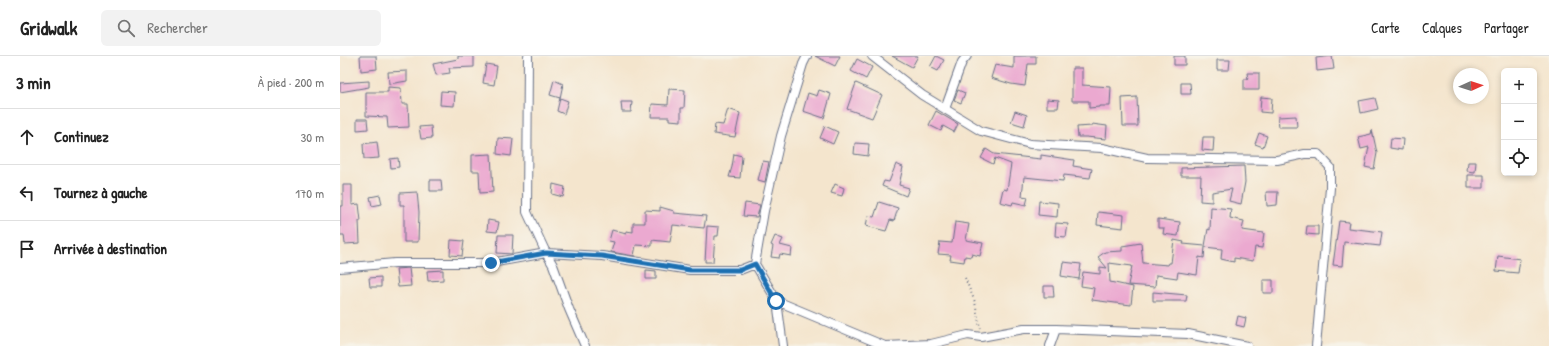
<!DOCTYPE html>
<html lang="fr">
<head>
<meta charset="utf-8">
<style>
  :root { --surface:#fff; --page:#f2f2f2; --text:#222; --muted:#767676; --line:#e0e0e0 }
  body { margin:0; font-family:"Patrick Hand",sans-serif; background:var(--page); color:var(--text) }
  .controls { position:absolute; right:12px; top:12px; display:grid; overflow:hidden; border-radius:6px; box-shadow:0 2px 6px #0003 }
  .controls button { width:36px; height:36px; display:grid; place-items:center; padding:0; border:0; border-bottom:1px solid var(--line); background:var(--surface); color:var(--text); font:20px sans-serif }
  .compass { position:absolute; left:1113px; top:12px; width:36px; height:36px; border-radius:50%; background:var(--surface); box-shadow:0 2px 6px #0003; rotate:87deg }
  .stop { position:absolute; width:12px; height:12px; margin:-9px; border:3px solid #1f6fb2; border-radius:50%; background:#fff }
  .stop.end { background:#1f6fb2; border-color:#fff; box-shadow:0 1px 4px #0008 }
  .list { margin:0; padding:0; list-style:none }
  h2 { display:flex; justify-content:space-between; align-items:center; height:52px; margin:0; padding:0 16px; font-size:17px }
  h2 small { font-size:13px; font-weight:400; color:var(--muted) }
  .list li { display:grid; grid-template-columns:26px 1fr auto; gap:12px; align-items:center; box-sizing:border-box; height:56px; padding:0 16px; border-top:1px solid var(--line) }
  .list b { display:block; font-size:15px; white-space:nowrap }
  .list em { font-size:13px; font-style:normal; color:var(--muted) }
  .icon { flex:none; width:22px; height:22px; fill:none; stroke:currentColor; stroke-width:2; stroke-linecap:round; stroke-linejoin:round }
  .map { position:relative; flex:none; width:1209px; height:290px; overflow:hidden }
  header { display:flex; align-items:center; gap:24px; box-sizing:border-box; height:56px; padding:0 20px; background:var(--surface); border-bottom:1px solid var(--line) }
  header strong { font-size:19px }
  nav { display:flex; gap:22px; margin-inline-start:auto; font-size:14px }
  .search { width:280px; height:36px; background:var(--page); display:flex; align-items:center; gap:10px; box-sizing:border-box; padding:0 14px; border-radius:6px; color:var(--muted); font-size:15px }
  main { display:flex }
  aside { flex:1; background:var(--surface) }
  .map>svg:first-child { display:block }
</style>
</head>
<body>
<header>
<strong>Gridwalk</strong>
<div class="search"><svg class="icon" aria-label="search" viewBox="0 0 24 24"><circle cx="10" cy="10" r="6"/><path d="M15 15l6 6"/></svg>Rechercher</div>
<nav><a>Carte</a><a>Calques</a><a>Partager</a></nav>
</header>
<main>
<aside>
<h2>3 min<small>À pied · 200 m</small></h2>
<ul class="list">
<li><svg class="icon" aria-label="ahead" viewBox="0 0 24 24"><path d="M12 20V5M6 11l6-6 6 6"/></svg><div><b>Continuez</b></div><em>30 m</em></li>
<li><svg class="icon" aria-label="left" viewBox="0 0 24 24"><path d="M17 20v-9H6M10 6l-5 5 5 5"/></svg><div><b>Tournez à gauche</b></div><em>170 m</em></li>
<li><svg class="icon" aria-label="arrive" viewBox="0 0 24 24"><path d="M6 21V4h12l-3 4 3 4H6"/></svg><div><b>Arrivée à destination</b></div></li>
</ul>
</aside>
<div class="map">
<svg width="1209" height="290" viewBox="0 0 1209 290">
  <rect width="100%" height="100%" fill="#f7f3e8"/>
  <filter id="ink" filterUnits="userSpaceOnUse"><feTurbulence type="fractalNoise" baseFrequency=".025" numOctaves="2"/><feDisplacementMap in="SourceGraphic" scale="8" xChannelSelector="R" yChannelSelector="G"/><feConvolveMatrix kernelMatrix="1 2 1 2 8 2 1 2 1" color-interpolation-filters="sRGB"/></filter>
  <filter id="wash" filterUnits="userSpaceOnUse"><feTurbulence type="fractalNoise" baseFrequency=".012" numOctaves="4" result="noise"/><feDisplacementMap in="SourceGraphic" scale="16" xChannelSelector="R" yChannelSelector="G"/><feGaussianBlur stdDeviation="0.9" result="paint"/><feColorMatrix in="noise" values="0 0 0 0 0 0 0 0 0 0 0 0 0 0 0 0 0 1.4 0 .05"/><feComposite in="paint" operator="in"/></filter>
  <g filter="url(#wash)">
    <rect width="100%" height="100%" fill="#f4e5cd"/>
    <g id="blocks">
      <path fill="#eba9d0" d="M20,0h16l1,13 -16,2z
        M118,0h16v11l-25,1 1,5 -14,2 -3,-11 25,-5z
        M475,0h25l-5,10z
        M552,0h26l-6,11z
        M596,0l8,4 -6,11 -8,-4z
        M674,0h22v8h-8l-3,22 -14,-2 -20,-6 4,-13 19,3z
        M834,0h11v9h-11z
        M992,0l2,13 -17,2 -1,-13z
        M517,3l15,8 -6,12 -15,-8z
        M877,4h13l-1,10h-12z
        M146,8l11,2 -3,19 -11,-2z
        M732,12h10v17l29,2 -1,19h-11v1l-10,1v-7h-17z
        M67,15v10l-18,3 -1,-12z
        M907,17h12v17h-15v-11h4z
        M214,24l9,4 -3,14 -10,-3z
        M29,25v6l-29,5v-9z
        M516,27l26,12 -10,23 -25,-9z
        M841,27h9l1,11h-10z
        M48,31l13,1 1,16h6l1,23 -21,1 -1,-11 -21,-1v-24h22z
        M329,33l16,1 -1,18h-3v13l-12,-1v-3h-18l1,-13 16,1z
        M479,34l12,4 -7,24 -21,-7 5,-18 9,3z
        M618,34l7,3 -4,10 -7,-3z
        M101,35l14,1 -1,14 -14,-1z
        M797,41l1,29h-15l-1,-28z
        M921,41l11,1 -1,15 -11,-1z
        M220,42l8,3 -4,13 -7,-3z
        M1035,42l3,11 -17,4 -2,-12z
        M707,43l12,1 -1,8h-11z
        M281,46h11l-1,10h-9z
        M388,53l12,4 -5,24 -21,-3 1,-10 8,1z
        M596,55l22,13 -4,8 -11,-6 -2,5 -12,-6z
        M675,55l12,4 -3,11 -13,-4z
        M956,60l1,11h-18l-1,-10z
        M17,63h10l1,10 -11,1z
        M752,68l15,2 -1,13 -20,-2h-8l-1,-10 15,-1z
        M91,70l1,12 -11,1 -2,-12z
        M485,70l13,6 -5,12 -13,-6z
        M1032,74l5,23 -3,16 -9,-2 4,-20 -8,2 -3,-12 13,-3z
        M919,77l8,3 -4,11 -8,-3z
        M863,81h11l-1,14 -11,-1z
        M158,82l15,1 -2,17 -14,-2z
        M1051,82l12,1 -1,11 -12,-2z
        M37,86l2,16 -15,1 -1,-15z
        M515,87l14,1 -1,12 -14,-2z
        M646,93l8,5 47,5v-4l33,5 -1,6 19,3 -2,9 -26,-3 -1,6 -39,-4 -2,19 6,1 -2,8 -13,-3 -1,3 -12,-3 3,-13 4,1 4,-26 -16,-6 -2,6 -12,-6z
        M151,98l2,38 -13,1 -1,-22h-7v-16z
        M394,98l8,2 -2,22 -11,-1 3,-10z
        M58,102l1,9 -8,1 -1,-9z
        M423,105l6,1 -4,20 -7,-2z
        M1128,106h8l-1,10 -8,-1z
        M556,108l7,3 -4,18 10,3 -3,8 -24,-10 2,-5 5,1z
        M904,110l1,16 -4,22 -12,-3 3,-12 -20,3v10l-12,-1 1,-25h-20v-8z
        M1128,119h16v13h-16z
        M90,124h11l1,11h-12z
        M213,128l12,3 -2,10 -11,-3z
        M495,128l9,4 -2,8 -11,-3z
        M3,129h9v20l7,-1 2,17h-2l1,22 -15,1 -1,-9h-4v-29h3z
        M77,136l2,20 -1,30h-14v-37h-4v-12z
        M926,136h12l-1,13 -10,1z
        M40,139l2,9 -10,2 -2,-9z
        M699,145l19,2 -1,14 -19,-2z
        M539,146l19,6 -4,13 -4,-1 -4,11 -20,-5 2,-10 6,1z
        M405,147l15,2 -3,12 -14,-1z
        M320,151l14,4v2l32,3 -2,12 -31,-3 -3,17 -18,-2v6l-16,-1 -2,11 -23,-4 3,-10 -5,-1 3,-11 14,4v-3l7,1v-9h12v-13l15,1z
        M871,151l20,2 -1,9 14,3 -2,9 22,3 -2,15 -7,-1 -2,14 -19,-3v4l-13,-3 1,-10 -17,-2 -1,11 -5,-1 -2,18 -19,-3 -1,6 -21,-3 -1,12 -27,-2 4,-19 -23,-3 1,19 23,5 -2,18 -39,-5 2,-12 -13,-2 2,-14 17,2v-7l7,1 -9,-11 7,-5 17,-1v-5l19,-3 2,20 25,2 1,-2h2l3,-23 10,2 -1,2 22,2 3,-17 2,1z
        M758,156l26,3 -1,13 -26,-3z
        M818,163l22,3 -2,14 -15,-2 1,-6h-6z
        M148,164l11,2 -2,10 -10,-1z
        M999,165l10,1 -1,6 34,4 -2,14 -36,-4 -2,24 -9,-1z
        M615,166l14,2 -3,16 17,3 -3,13 -8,-2 -1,3 -6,-1 -1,6 -14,-2 1,-5 -13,-1 2,-12 12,1z
        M716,167l12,1 -2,13 -11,-1z
        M367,170l12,1 -1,9h-3l-2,26h-8z
        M967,170h11v9l-12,-1z
        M158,179h15l-1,19 -15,-1z
        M435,180l8,3 -3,6 12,3 -1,8 -11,-2 -1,4 -8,-1 2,-11 -2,-1z
        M111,184l13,1 -2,15 -12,-1z
        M1158,200l22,3 -2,14 -22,-2z
        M723,206l18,2 -2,15 -18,-3z
        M69,212l2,18 -13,1 -2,-18z
        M103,214v10l-15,1 -1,-10z
        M306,214l10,1v8h-10z
        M41,221v10h-11l-1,-9z
        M923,224h10v13h-10z
        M704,230h9l1,11h-10z
        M813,236l34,3 -1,6h-33z
        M898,260l8,2 -2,9 -8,-2z"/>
    </g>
  </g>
  <g filter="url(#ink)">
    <use href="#blocks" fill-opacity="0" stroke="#676f85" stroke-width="1"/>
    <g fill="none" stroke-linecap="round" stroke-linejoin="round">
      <g stroke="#676f85" stroke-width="10">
        <path id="minor" d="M188,0l-1,156 19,41 7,12 16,44 16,37
          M532,0l50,39 59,36 49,13 72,4 45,10 130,2 28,-6h13l12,13v21l-14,158
          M605,53l17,-47 5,-6
          M415,208l9,-53 17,-75 22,-72 4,-8
          M0,212l55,-5h96l55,-10 56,3 88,14h50l15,-6 22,37 108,45 46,-2 37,-9 13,2 43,-8h32l132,5 59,12
          M437,245l6,45
          M710,290l6,-17"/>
      </g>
      <path stroke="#676f85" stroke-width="2" stroke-dasharray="1 3" stroke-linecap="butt" d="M625,222l10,24 5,26"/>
      <use href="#minor" stroke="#fff" stroke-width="8"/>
    </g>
  </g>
  <g fill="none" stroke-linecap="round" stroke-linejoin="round" filter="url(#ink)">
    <path stroke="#1f6fb2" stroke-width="5" d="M151,207l55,-10 56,3 88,14h50l15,-6 21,37"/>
  </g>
</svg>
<div class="controls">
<button>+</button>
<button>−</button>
<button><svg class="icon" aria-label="locate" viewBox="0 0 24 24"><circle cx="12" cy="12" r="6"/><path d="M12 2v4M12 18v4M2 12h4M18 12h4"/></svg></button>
</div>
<svg class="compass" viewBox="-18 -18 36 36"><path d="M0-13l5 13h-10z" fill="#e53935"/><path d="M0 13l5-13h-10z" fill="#767676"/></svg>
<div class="stop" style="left:436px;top:245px"></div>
<div class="stop end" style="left:151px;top:207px"></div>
</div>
</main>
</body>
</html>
